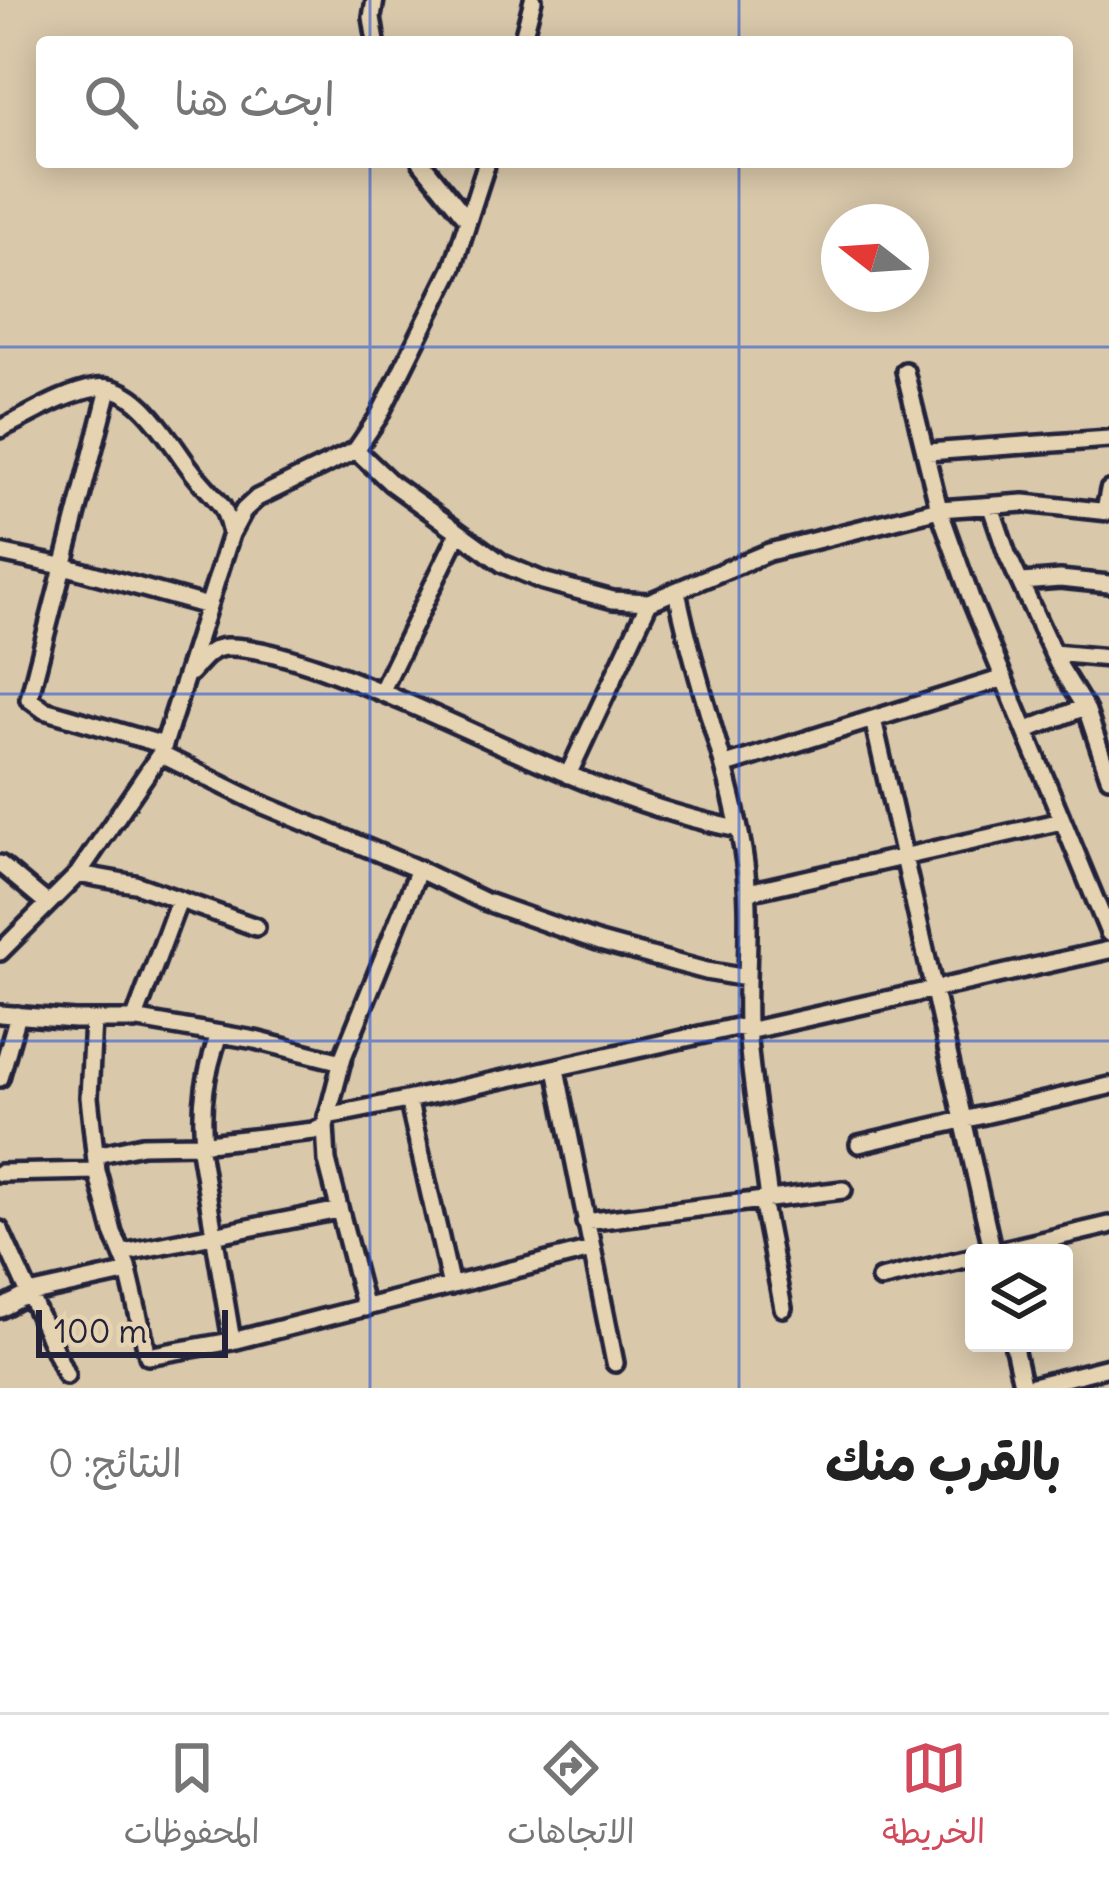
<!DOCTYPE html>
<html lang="ar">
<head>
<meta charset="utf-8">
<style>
  :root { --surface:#fff; --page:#f2f2f2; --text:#222; --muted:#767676; --line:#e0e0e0; --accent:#d1495b }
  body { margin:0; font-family:Delius,"Playpen Sans Arabic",sans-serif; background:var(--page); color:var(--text); direction:rtl }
  .controls { position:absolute; right:36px; bottom:36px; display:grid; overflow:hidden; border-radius:12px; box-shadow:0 6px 30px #0003 }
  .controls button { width:108px; height:108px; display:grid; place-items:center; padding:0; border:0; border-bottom:3px solid var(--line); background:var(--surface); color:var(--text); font:60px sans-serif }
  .compass { position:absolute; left:821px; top:204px; width:108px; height:108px; border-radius:50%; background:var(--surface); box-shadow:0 6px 30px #0003; rotate:287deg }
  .scale { position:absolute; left:36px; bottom:30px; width:192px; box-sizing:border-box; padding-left:12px; border:6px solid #22223b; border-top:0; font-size:33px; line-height:42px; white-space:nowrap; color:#22223b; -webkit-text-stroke:9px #e5d3b1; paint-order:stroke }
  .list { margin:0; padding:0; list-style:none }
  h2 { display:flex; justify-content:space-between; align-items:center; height:156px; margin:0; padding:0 48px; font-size:51px }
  h2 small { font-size:39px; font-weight:400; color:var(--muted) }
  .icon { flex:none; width:66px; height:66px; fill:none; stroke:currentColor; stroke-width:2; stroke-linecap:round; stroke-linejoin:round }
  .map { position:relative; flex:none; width:1109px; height:1388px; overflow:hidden; direction:ltr }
  .search { position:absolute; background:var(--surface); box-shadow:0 6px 30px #0003; left:36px; right:36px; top:36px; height:132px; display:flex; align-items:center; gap:30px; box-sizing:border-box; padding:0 42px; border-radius:12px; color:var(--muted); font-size:45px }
  .sheet { height:324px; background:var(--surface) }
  nav { display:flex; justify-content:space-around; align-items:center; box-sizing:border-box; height:168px; border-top:3px solid var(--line); background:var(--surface); font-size:33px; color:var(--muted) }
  nav a { display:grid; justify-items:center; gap:6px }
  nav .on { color:var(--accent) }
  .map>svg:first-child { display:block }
</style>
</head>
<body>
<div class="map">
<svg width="1109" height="1388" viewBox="0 0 1109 1388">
  <rect width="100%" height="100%" fill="#d9c8aa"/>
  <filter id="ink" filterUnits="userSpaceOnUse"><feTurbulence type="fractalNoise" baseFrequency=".00833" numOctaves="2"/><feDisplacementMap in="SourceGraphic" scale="24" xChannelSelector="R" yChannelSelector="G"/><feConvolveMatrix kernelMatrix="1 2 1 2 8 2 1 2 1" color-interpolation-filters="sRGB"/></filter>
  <g filter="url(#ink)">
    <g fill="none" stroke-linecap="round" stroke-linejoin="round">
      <g stroke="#22223b" stroke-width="24">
        <path id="minor" d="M375,0l-3,17 4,25
          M522,42l11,-42
          M421,162l47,58
          M905,371l34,138 34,95 136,329
          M109,389l-80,310 15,11 120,35
          M0,429c31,-14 61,-35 96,-41 43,-6 74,55 96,83 9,12 22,24 30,36 5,8 7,19 9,27
          M356,450l35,33 112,81 40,17 70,19 36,2 120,-50 170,-43 85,-6 85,9
          M928,452l181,-13
          M991,507l16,47 51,110 29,47 22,66
          M1105,511l4,-21
          M0,553l71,15 137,38
          M1022,582l38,-3 49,5
          M677,591c17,88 51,171 66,259 10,59 2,116 4,175 3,58 15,117 22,174
          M1053,653l56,5
          M190,673c11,-12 19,-25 36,-26 49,-1 131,35 176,54 110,47 218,105 336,128
          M381,692l77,-158
          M873,719l120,534
          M1027,730l58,-23
          M160,754l99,49 154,64 71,34 116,41 106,29 41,7
          M726,765l278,-87
          M568,775l81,-173
          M0,864l48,40
          M78,874l57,10 121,43
          M748,892l314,-71
          M0,952l78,-78 84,-123 69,-217 13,-24 13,-12 99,-48 23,-34 74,-149 34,-105
          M0,1014l74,6h65l116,20 87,22
          M93,1020l-4,77 8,74 16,61 14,34 21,90 84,-15 359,-91
          M134,1021l45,-121
          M556,1069l59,294
          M0,1078l18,-63
          M409,1103l42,183
          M327,1116c137,-26 272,-59 409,-89l16,3 357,-80
          M325,1126l2,35 38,147
          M204,1143c-4,-40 2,-71 15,-109
          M199,1144l33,197
          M859,1144l250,-58
          M96,1155l46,-10 57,-1 115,-13 11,-5 18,-69 76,-188
          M0,1173l97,-2
          M762,1200l21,108
          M585,1222l258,-32
          M0,1230l66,145
          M123,1253l216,-43
          M990,1253l119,-28
          M880,1279l94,-22
          M0,1309l29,-15 100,-22
          M1013,1343l10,45
          M1025,1388l84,-21"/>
      </g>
      <use href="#minor" stroke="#e5d3b1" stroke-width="15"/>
    </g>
  </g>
  <path fill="none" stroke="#1d4ed8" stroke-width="3" stroke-opacity="0.55" d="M370,0v42M739,0v42M370,162v1226M739,162v1226M0,347h1109M0,694h1109M0,1041h1109"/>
</svg>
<div class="controls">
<button><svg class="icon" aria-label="layers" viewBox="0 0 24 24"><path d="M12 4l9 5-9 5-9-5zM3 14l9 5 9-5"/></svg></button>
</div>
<svg class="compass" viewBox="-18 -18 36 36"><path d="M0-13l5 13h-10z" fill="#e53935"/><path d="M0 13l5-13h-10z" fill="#767676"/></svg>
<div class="scale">100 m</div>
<div class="search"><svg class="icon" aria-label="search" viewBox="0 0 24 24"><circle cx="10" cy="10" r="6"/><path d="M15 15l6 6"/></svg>ابحث هنا</div>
</div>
<section class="sheet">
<h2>بالقرب منك<small>النتائج: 0</small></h2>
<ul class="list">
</ul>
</section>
<nav>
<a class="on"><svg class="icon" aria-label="map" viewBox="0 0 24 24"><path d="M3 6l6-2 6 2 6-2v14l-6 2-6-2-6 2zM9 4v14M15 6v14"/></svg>الخريطة</a>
<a><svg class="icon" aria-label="directions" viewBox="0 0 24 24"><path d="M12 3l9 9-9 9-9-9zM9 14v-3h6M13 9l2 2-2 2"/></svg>الاتجاهات</a>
<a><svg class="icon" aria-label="saved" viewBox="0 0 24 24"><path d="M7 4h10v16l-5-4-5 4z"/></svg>المحفوظات</a>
</nav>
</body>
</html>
